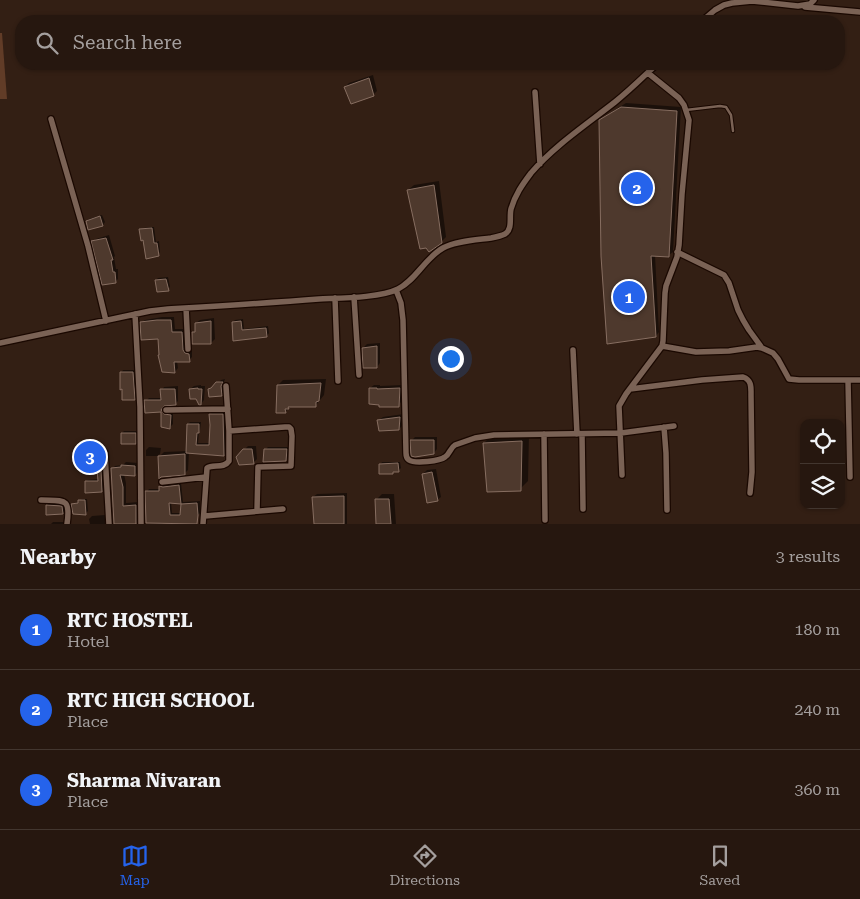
<!DOCTYPE html>
<html lang="en">
<head>
<meta charset="utf-8">
<style>
  :root { --surface:#26170f; --page:#2e2018; --text:#f1f3f6; --muted:#a49f9e; --line:#42362f; --accent:#2563eb }
  body { margin:0; font-family:"Roboto Serif",serif; background:var(--page); color:var(--text) }
  .controls { position:absolute; right:15px; bottom:15px; display:grid; overflow:hidden; border-radius:10px; box-shadow:0 1px 4px #0004 }
  .controls button { width:45px; height:45px; display:grid; place-items:center; padding:0; border:0; border-bottom:1px solid var(--line); background:var(--surface); color:var(--text); font:25px sans-serif }
  .you { position:absolute; left:450px; top:358px; width:18px; height:18px; margin:-12px; border:4px solid #fff; border-radius:50%; background:#1a73e8; box-shadow:0 0 0 8px #1a73e833 }
  .badge { display:grid; place-items:center; width:32px; height:32px; border-radius:50%; background:var(--accent); color:#fff; font-size:16px; font-weight:700 }
  .pin { position:absolute; translate:-50% -50%; border:2px solid #fff; box-shadow:0 1px 5px #0006 }
  .list { margin:0; padding:0; list-style:none }
  h2 { display:flex; justify-content:space-between; align-items:center; height:65px; margin:0; padding:0 20px; font-size:21px }
  h2 small { font-size:16px; font-weight:400; color:var(--muted) }
  .list li { display:grid; grid-template-columns:32px 1fr auto; gap:15px; align-items:center; box-sizing:border-box; height:80px; padding:0 20px; border-top:1px solid var(--line) }
  .list b { display:block; font-size:19px; white-space:nowrap }
  .list p { margin:0; font-size:16px; white-space:nowrap; color:var(--muted) }
  .list em { font-size:16px; font-style:normal; color:var(--muted) }
  .icon { flex:none; width:28px; height:28px; fill:none; stroke:currentColor; stroke-width:2; stroke-linecap:round; stroke-linejoin:round }
  .map { position:relative; flex:none; width:860px; height:524px; overflow:hidden }
  .search { position:absolute; background:var(--surface); box-shadow:0 1px 4px #0004; left:15px; right:15px; top:15px; height:55px; display:flex; align-items:center; gap:12px; box-sizing:border-box; padding:0 18px; border-radius:20px; color:var(--muted); font-size:19px }
  .sheet { height:305px; background:var(--surface) }
  nav { display:flex; justify-content:space-around; align-items:center; box-sizing:border-box; height:70px; border-top:1px solid var(--line); background:var(--surface); font-size:14px; color:var(--muted) }
  nav a { display:grid; justify-items:center; gap:2px }
  nav .on { color:var(--accent) }
  .map>svg:first-child { display:block }
</style>
</head>
<body>
<div class="map">
<svg width="860" height="524" viewBox="0 0 860 524">
  <rect width="100%" height="100%" fill="#331f14"/>
  <path fill="#613c27" d="M0,33h2l5,66h-7z"/>
  <path fill="#0007" fill-rule="evenodd" d="M373,75l4,16 -4,4 -28,-8 4,-4z
    M626,103l55,4 -8,145 -4,3h-14l4,77 -3,4 -56,-215 4,-4z
    M439,181l7,56 -5,5 -14,5 -19,-57 6,-5z
    M102,215l3,7 -2,3 -14,3 -2,-7 2,-2z
    M154,227l2,15 3,-1 1,11 -2,2 -17,-24 2,-2z
    M109,235l6,21 -1,1 2,12h2v10l-3,3 -22,-40 3,-3z
    M168,277l2,10 -2,2 -12,-9 2,-2z
    M162,317h12l1,12h10l4,21h3v7l-3,3 -12,1 1,7 -3,4 -16,-35 -18,-14 4,-3z
    M214,318l1,21 -4,4 -18,-10 3,-3v-7l4,-3z
    M243,319l1,10 24,-3 1,7 -2,3 -33,3 -1,-17 2,-2z
    M380,343v20l-3,4 -14,-19 4,-4z
    M123,370h12l2,27 -3,2 -11,-11 -2,-15z
    M225,379l-1,3 1,9 -4,3 -11,-5 3,-3h2l6,-6z
    M326,379l-2,16 -8,10 -26,2 -5,5 -7,-27 5,-5z
    M201,385v1h4l-1,14 -3,4 -11,-15 4,-3z
    M374,385h6v1l23,-1 -2,17 -3,4 -18,-2 -10,-16z
    M178,386v15l-3,3 -11,2 3,6h6v12l-3,3 -8,-1 1,-15 -17,1v-11l3,-3h13v-8l2,-3z
    M213,412h12l1,41 -2,2 -35,-3 -1,18 -3,3 -25,-17 4,-4 23,-1 1,-27 2,-2h11l-1,8 -1,2 -1,11h13v-29z
    M404,414l-1,11 -4,4 -20,-9 4,-3z
    M124,431h13v9l-2,3 -13,-10z
    M529,434l-1,47 -8,8 -36,-46 8,-8z
    M415,437h22v12l-3,4 -22,-13z
    M248,446h8l1,13 -4,4 -9,-13z
    M149,447l12,1 -1,6 -3,2h-11v-6z
    M268,447h21v10l-3,3 -21,-10z
    M99,451l1,14 -3,2 -12,-13 2,-2z
    M126,462l12,1v9l-3,3 -11,-1 2,9v20l13,-1v18l-3,3h-21l-3,-54 3,-3 8,-1z
    M382,462h18l1,6 -3,3 -18,-6z
    M101,468h2l1,20 -2,3 -15,1 -1,-10 2,-2 11,-1 -1,-9z
    M436,469l5,28 -4,3 -14,-26 4,-4z
    M181,483l2,19 17,-1v12l-2,2 -35,7v2l-16,-1v-31l2,-3h12l-1,-3 3,-2 3,1zM171,502l11,1v10h-10z
    M347,493v31h-32l-2,-27 4,-3z
    M382,494h12l2,30h-18l-2,-24z
    M82,499h5l1,12 -2,2 -13,-8 2,-2 4,-1z
    M51,502h12l3,7 -3,4 -16,-8z
    M105,515l2,9h-17l-1,-5 3,-3z
    M53,522h13l2,2h-17z"/>
  <path fill="#4e392d" stroke="#876e61" fill-rule="evenodd" d="M369,78l5,18 -23,8 -7,-17z
    M621,107l56,4 -8,146 -18,-1 5,81 -49,7 -6,-88 -2,-136z
    M434,185l8,58 -13,9 -3,-4 -6,1 -13,-59z
    M100,216l3,10 -15,4 -2,-9z
    M152,228l2,15h3l2,13 -13,3 -3,-19 -2,1 -2,-12z
    M106,238l7,22h-2l2,12h2l1,11 -14,2 -11,-44z
    M166,279l3,12 -12,1 -2,-12z
    M157,320h14l1,12h10l1,18 2,3 4,1 1,8h-16l1,11 -13,-1 -4,-17h1l-1,-16 -17,1 -1,-18z
    M211,321v23h-19v-12h3v-9z
    M241,321l1,9 24,-2 1,9 -34,4 -1,-19z
    M377,346v22h-14l-1,-20z
    M120,372h13l2,28h-13v-11l-2,1z
    M216,382h7l-2,4 1,10 -13,1 -1,-8 3,-1z
    M321,383l-2,18 -3,1v5h-28l1,2h-4l1,4h-10l1,-28z
    M198,388v1h4l-1,16h-2l-3,-6h-6l-1,-10z
    M369,388h8v1l23,-1 -1,19h-20v-2l-10,-1z
    M160,389h15l1,16 -12,1 -3,4 3,4 7,1 -1,14 -9,-2v-15l-16,1 -1,-13h17z
    M209,414h14l1,42 -38,-3 1,-29h12v9h-2l-1,12h13l1,-20z
    M400,417l-1,13 -20,1 -2,-11z
    M121,433h15v11h-15z
    M410,440h24v14l-19,3 -4,-1z
    M522,441l-1,50 -34,1 -4,-49z
    M243,449h9l2,15 -15,1 -3,-8z
    M264,449h23l-1,12 -23,1z
    M84,453h13l1,16h-14z
    M185,454v21l-24,2 -2,2 -1,-23z
    M398,463l1,9h-6v2h-14v-10z
    M121,465l14,1v10l-15,-1 3,12v19l13,-1v19h-22l-3,-56 10,-1z
    M101,469l1,23 -17,1v-12h13l-1,-11z
    M432,472l6,29 -11,2 -5,-29z
    M179,485l2,19 16,-1 1,12 -1,9 -51,-1 -1,-32h14v-5l4,1zM169,503l12,1 -1,11h-10z
    M344,496v28h-30l-2,-27z
    M375,499h14l2,25h-15z
    M78,500h7l1,15 -13,-1 -2,-10 7,-1z
    M46,505l16,1 1,8 -17,1z"/>
  <g fill="none" stroke-linecap="round" stroke-linejoin="round">
    <g stroke="#1a0801" stroke-width="4.5">
      <path id="lane" d="M686,110l34,-4 6,1 5,8 2,16"/>
    </g>
    <g stroke="#1a0801" stroke-width="8">
      <path id="street" d="M805,7l55,5
        M702,21l13,-11 9,-5 8,-2 20,-2 46,5 12,-2 4,-4
        M535,92l5,72
        M51,119l37,127 18,75
        M677,252l47,23 5,8 9,27 5,10 6,10 13,18
        M396,290l5,13 2,17 3,133c0,3 0,5 3,7 6,4 31,1 36,-3 5,-3 5,-9 10,-12l20,-7 19,-3 127,-2 53,-7
        M354,297l5,78
        M335,298l3,83
        M186,308l2,41
        M135,314l5,93 1,117
        M0,343l150,-32 18,-2c50,-3 101,-6 151,-10 21,-1 61,-1 79,-10 18,-9 27,-31 45,-41 13,-7 33,-8 48,-10 5,-1 10,-2 14,-4 8,-5 4,-17 6,-25 4,-14 11,-24 20,-36 23,-27 56,-49 84,-71 15,-12 28,-25 42,-38
        M662,346l34,6 33,-1 28,-4 5,1 11,5 5,6 11,20 10,1h61
        M573,350l4,84
        M848,380l2,97
        M630,389l72,-9 41,-3c9,3 8,11 8,18l1,77 -2,21
        M166,410l62,-1
        M664,427l2,26 1,57
        M229,431l56,-4h4l2,2 1,7 -1,30 -33,1 -1,44
        M544,434l1,86
        M582,434l1,75
        M105,453l4,71
        M622,475l-3,-69 7,-12 36,-48 1,-5 2,-48 1,-7 11,-29 2,-12 3,-51 7,-74 -5,-15 -5,-7 -31,-25
        M162,482l44,-5
        M41,500c23,1 30,-3 26,24
        M205,516l78,-7
        M203,524l4,-56c6,-4 17,1 22,-7v-30l-3,-45"/>
    </g>
    <use href="#lane" stroke="#7a6255" stroke-width="2.5"/>
    <use href="#street" stroke="#7a6255" stroke-width="5.5"/>
  </g>
</svg>
<div class="controls">
<button><svg class="icon" aria-label="locate" viewBox="0 0 24 24"><circle cx="12" cy="12" r="6"/><path d="M12 2v4M12 18v4M2 12h4M18 12h4"/></svg></button>
<button><svg class="icon" aria-label="layers" viewBox="0 0 24 24"><path d="M12 4l9 5-9 5-9-5zM3 14l9 5 9-5"/></svg></button>
</div>
<div class="you"></div>
<div class="pin badge" style="left:629px;top:297px">1</div>
<div class="pin badge" style="left:637px;top:188px">2</div>
<div class="pin badge" style="left:90px;top:457px">3</div>
<div class="search"><svg class="icon" aria-label="search" viewBox="0 0 24 24"><circle cx="10" cy="10" r="6"/><path d="M15 15l6 6"/></svg>Search here</div>
</div>
<section class="sheet">
<h2>Nearby<small>3 results</small></h2>
<ul class="list">
<li><span class="badge">1</span><div><b>RTC HOSTEL</b><p>Hotel</p></div><em>180 m</em></li>
<li><span class="badge">2</span><div><b>RTC HIGH SCHOOL</b><p>Place</p></div><em>240 m</em></li>
<li><span class="badge">3</span><div><b>Sharma Nivaran</b><p>Place</p></div><em>360 m</em></li>
</ul>
</section>
<nav>
<a class="on"><svg class="icon" aria-label="map" viewBox="0 0 24 24"><path d="M3 6l6-2 6 2 6-2v14l-6 2-6-2-6 2zM9 4v14M15 6v14"/></svg>Map</a>
<a><svg class="icon" aria-label="directions" viewBox="0 0 24 24"><path d="M12 3l9 9-9 9-9-9zM9 14v-3h6M13 9l2 2-2 2"/></svg>Directions</a>
<a><svg class="icon" aria-label="saved" viewBox="0 0 24 24"><path d="M7 4h10v16l-5-4-5 4z"/></svg>Saved</a>
</nav>
</body>
</html>
